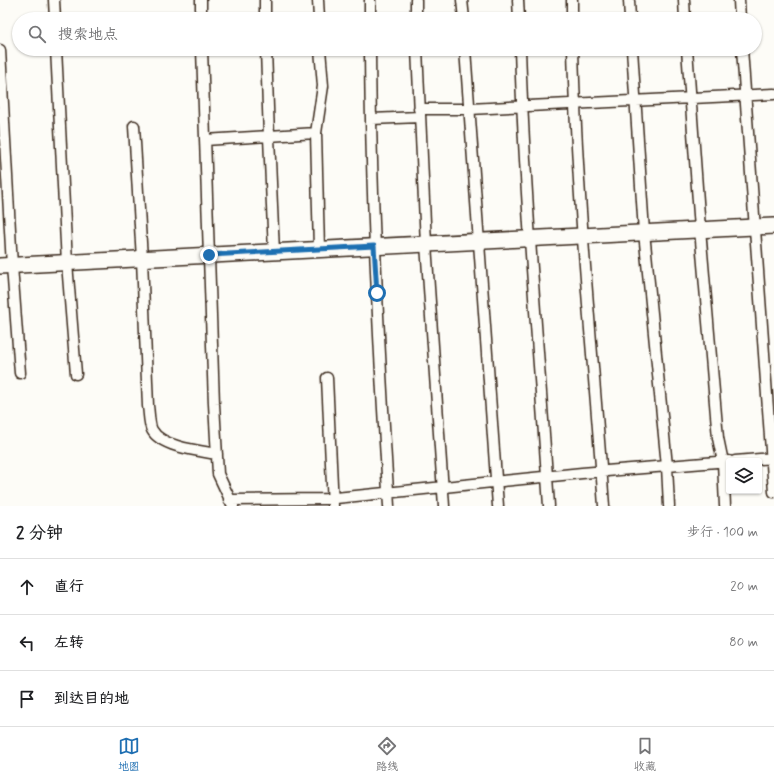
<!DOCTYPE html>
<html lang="zh">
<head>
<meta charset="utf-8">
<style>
  :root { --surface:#fff; --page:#f2f2f2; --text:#202124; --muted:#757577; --line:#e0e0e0; --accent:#1f6fb2 }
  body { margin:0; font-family:Mynerve,"LXGW WenKai TC",sans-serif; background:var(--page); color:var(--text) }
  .controls { position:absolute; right:12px; bottom:12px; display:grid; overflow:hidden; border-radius:4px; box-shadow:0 1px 3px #0004 }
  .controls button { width:36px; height:36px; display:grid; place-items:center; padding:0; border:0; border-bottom:1px solid var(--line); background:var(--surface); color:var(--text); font:20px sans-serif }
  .stop { position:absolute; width:12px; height:12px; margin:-9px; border:3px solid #1f6fb2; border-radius:50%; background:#fff }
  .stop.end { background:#1f6fb2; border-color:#fff; box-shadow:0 1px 4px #0008 }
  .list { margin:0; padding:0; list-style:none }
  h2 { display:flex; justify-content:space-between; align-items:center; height:52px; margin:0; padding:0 16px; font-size:17px }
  h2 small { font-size:13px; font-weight:400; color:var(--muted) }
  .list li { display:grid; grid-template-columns:26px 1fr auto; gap:12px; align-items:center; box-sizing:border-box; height:56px; padding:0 16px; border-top:1px solid var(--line) }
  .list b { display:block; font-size:15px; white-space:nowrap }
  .list em { font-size:13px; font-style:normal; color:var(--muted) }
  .icon { flex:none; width:22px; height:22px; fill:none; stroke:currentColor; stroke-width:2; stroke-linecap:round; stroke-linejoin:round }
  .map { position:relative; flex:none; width:774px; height:506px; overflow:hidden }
  .search { position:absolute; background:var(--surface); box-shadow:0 1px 3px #0004; left:12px; right:12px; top:12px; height:44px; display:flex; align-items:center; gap:10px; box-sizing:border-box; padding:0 14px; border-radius:22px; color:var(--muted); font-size:15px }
  .sheet { height:220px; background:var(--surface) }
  nav { display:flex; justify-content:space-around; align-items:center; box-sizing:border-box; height:56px; border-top:1px solid var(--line); background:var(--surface); font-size:11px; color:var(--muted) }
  nav a { display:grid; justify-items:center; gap:2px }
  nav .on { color:var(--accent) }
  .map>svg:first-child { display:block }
</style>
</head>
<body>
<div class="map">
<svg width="774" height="506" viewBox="0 0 774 506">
  <rect width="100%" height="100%" fill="#fdfcf7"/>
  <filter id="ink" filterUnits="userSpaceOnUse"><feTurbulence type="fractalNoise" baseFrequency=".025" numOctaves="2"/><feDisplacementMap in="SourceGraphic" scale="8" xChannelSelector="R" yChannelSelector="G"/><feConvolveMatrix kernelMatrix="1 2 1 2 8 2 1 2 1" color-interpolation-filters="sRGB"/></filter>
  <g filter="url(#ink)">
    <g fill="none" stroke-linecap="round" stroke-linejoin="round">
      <g stroke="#3b2a1e" stroke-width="13">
        <path id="street" d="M54,0l1,19
          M201,0v19
          M265,0v19
          M318,0l1,19
          M370,0v19
          M416,0v19
          M462,0l2,19
          M518,0l1,19
          M572,0v19
          M629,0l1,19
          M684,0l1,19
          M739,0l1,19
          M56,49l11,214 9,111
          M202,49l12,355 4,70 15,32
          M266,49l3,88 5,115
          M370,49c1,153 9,305 19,457
          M417,49l9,195 18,262
          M465,49l33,457
          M520,49c5,153 19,305 29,457
          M573,49c4,153 20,305 31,457
          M632,49l12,183 23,234 2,40
          M687,49l13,180 18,209 5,24 2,44
          M742,49l32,443
          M0,50l12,216 8,107
          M419,109h50l305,-15
          M371,119l49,-2
          M134,126l8,133 6,147c1,5 1,19 4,24 9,17 47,21 65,24
          M205,140l111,-7
          M319,249l-3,-116 7,-47 -3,-37
          M327,378l6,128
          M735,461l39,-3
          M229,500l97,-1 256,-26 147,-12"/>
      </g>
      <g stroke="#3b2a1e" stroke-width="18">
        <path id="secondary" d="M0,266l774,-40"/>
      </g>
      <use href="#street" stroke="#fdfcf7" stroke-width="10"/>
      <use href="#secondary" stroke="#fdfcf7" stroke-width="15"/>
    </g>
  </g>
  <g fill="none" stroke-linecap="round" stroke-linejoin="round" filter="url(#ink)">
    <path stroke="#1f6fb2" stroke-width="5" d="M209,255l165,-9 3,47"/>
  </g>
</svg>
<div class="controls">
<button><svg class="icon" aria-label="layers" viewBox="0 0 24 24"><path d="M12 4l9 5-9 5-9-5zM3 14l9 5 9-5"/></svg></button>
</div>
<div class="stop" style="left:377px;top:293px"></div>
<div class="stop end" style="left:209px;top:255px"></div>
<div class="search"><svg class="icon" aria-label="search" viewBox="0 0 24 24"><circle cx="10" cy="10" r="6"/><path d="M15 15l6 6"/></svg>搜索地点</div>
</div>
<section class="sheet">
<h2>2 分钟<small>步行 · 100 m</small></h2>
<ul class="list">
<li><svg class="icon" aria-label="ahead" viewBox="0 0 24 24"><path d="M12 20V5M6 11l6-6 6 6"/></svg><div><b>直行</b></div><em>20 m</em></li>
<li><svg class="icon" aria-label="left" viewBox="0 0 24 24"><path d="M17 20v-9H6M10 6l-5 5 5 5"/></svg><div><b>左转</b></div><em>80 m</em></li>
<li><svg class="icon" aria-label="arrive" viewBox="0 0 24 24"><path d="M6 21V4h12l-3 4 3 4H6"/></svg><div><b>到达目的地</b></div></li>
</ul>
</section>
<nav>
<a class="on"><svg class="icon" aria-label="map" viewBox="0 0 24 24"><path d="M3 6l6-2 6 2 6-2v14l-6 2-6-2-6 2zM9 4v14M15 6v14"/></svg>地图</a>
<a><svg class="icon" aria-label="directions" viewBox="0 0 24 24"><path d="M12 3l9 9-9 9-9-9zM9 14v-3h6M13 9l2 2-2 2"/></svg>路线</a>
<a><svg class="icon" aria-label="saved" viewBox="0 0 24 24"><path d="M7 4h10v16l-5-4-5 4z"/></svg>收藏</a>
</nav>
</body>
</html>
